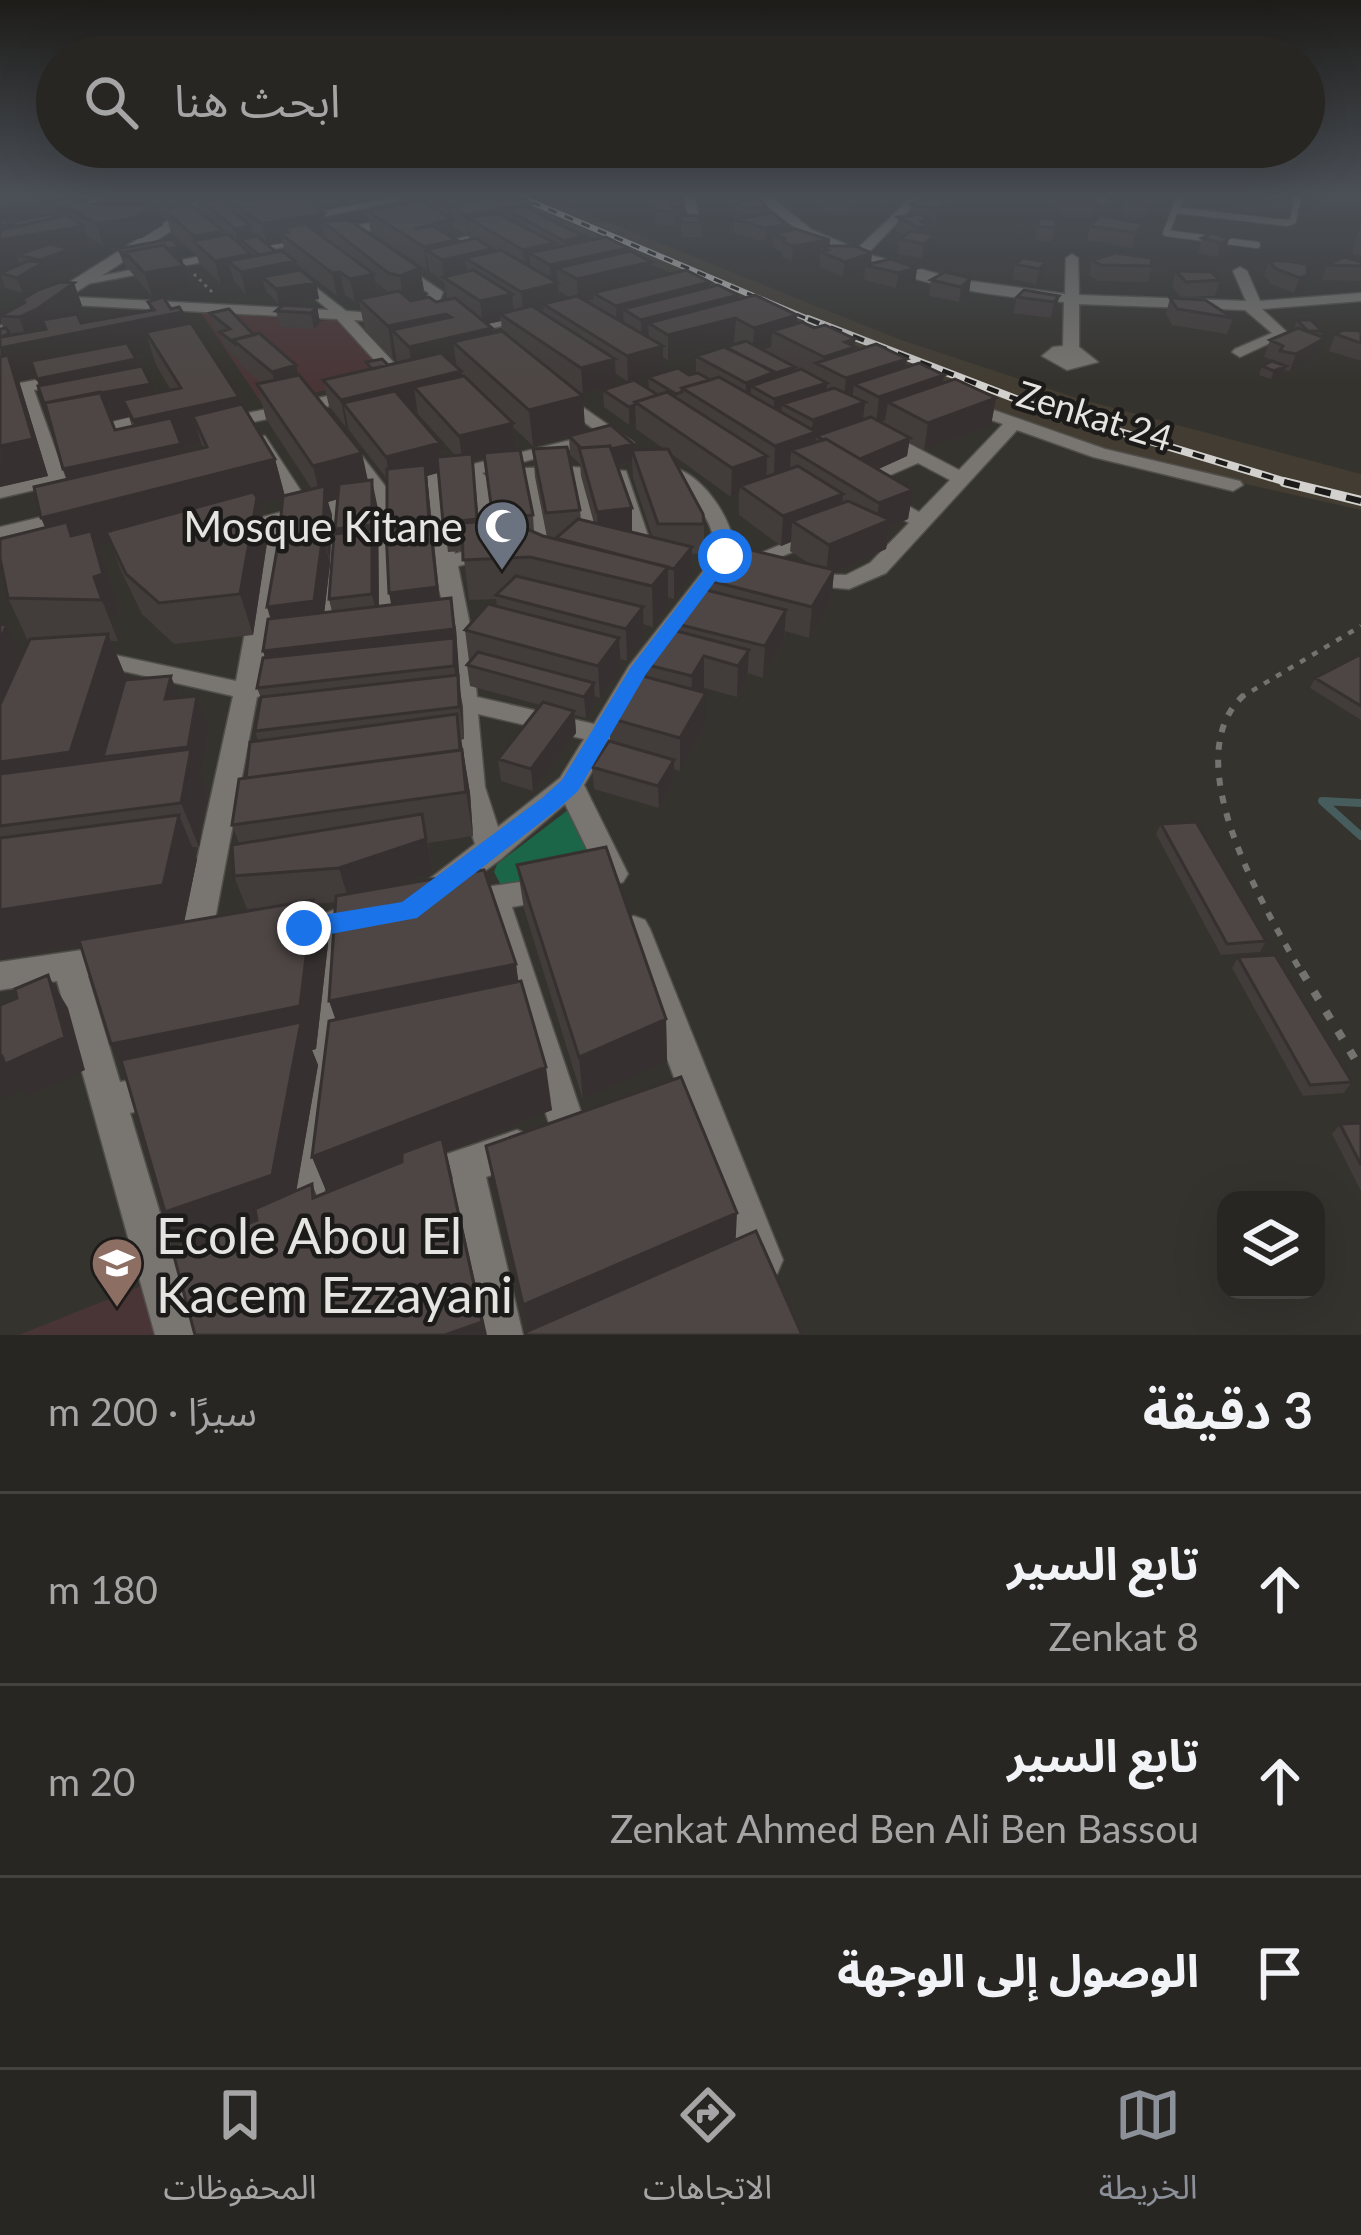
<!DOCTYPE html>
<html lang="ar">
<head>
<meta charset="utf-8">
<style>
  :root { --surface:#282622; --page:#34322f; --text:#f1f3f6; --muted:#a5a5a5; --line:#444340; --accent:#8c9099 }
  body { margin:0; font-family:Lato,"Noto Sans Arabic",sans-serif; background:var(--page); color:var(--text); direction:rtl }
  .controls { position:absolute; right:36px; bottom:36px; display:grid; overflow:hidden; border-radius:24px; box-shadow:0 12px 48px #0002 }
  .controls button { width:108px; height:108px; display:grid; place-items:center; padding:0; border:0; border-bottom:3px solid var(--line); background:var(--surface); color:var(--text); font:60px sans-serif }
  .stop { position:absolute; width:36px; height:36px; margin:-27px; border:9px solid #1a73e8; border-radius:50%; background:#fff }
  .stop.end { background:#1a73e8; border-color:#fff; box-shadow:0 3px 12px #0008 }
  .list { margin:0; padding:0; list-style:none }
  h2 { display:flex; justify-content:space-between; align-items:center; height:156px; margin:0; padding:0 48px; font-size:51px }
  h2 small { font-size:39px; font-weight:400; color:var(--muted) }
  .list li { display:grid; grid-template-columns:78px 1fr auto; gap:36px; align-items:center; box-sizing:border-box; height:192px; padding:0 48px; border-top:3px solid var(--line) }
  .list b { display:block; font-size:45px; white-space:nowrap }
  .list p { margin:0; font-size:39px; white-space:nowrap; color:var(--muted) }
  .list em { font-size:39px; font-style:normal; color:var(--muted) }
  .icon { flex:none; width:66px; height:66px; fill:none; stroke:currentColor; stroke-width:2; stroke-linecap:round; stroke-linejoin:round }
  .map { position:relative; flex:none; width:1361px; height:1335px; overflow:hidden; direction:ltr }
  .search { position:absolute; background:var(--surface); box-shadow:0 12px 48px #0002; left:36px; right:36px; top:36px; height:132px; display:flex; align-items:center; gap:30px; box-sizing:border-box; padding:0 42px; border-radius:66px; color:var(--muted); font-size:45px }
  .sheet { height:732px; background:var(--surface) }
  nav { display:flex; justify-content:space-around; align-items:center; box-sizing:border-box; height:168px; border-top:3px solid var(--line); background:var(--surface); font-size:33px; color:var(--muted) }
  nav a { display:grid; justify-items:center; gap:6px }
  nav .on { color:var(--accent) }
  .map>svg:first-child { display:block }
</style>
</head>
<body>
<div class="map">
<svg width="1361" height="1335" viewBox="0 0 1361 1335">
  <rect width="100%" height="100%" fill="#35332e"/>
  <path fill="#423c32" d="M491,195h49l361,145 179,59 281,75v36l-248,-56 -140,-50z"/>
  <path fill="#4a3536" d="M200,311l120,10 21,-3 51,58 -130,28z
    M146,1284l14,51h-141z"/>
  <path fill="#1b6648" d="M572,807l27,61 -97,19 -8,-15 3,-8z"/>
  <g fill="none" stroke-linecap="round" stroke-linejoin="round">
    <path stroke="#465c5d" stroke-width="8" d="M1361,803l-39,-2 39,35"/>
    <g stroke="#514f4b" stroke-width="8">
      <path id="service" d="M1180,195l-5,15 112,13 6,-2 5,-26
        M1175,210l-9,23 91,12"/>
    </g>
    <g stroke="#514f4b" stroke-width="3">
      <path id="minor" d="M98,195h16l-56,22 -10,-2z
        M401,195h24l-108,23 -6,-4z
        M683,195h12l4,26 -10,-3z
        M755,195h13l44,35 45,19 57,-54h10l-57,59 89,25 109,15 1,-36 6,-4 6,4 1,37 167,6 -13,-30 7,-4 7,4 13,30 101,-8v8l-99,8 27,25 -49,23 -8,-5 3,-3 37,-16 -27,-23 -166,-6v43l19,15 -31,8 -25,-14 11,-9 10,-1 1,-44c-106,-8 -230,-30 -309,-107z
        M1099,195h12l-9,8 -6,-3z
        M400,217l4,7 -317,60 -7,-4z
        M502,228l4,7 -81,17 -6,-4z
        M390,263h10l43,29 -7,18 -15,13 -12,-3 15,-15 5,-12 -39,-24z
        M292,269l54,42 53,4v6l-5,1 -40,-2 56,60v6h-12l-61,-67 -282,-15 -7,-4 7,-4 274,14 -42,-34 -2,-3z
        M621,289l5,1v6l-153,37 -7,-4z
        M71,373l8,5 -2,3 -43,9 32,89 8,38 -3,4 -71,16v-10l54,-13 -7,-27 -47,11v-12l45,-10 -27,-83 -18,4v-10z
        M356,390l8,5 -2,4 -114,24 -9,-5 9,-5z
        M561,392l73,51 -9,5 -18,-9 -125,34 6,5 9,71 -12,11 -27,6 12,59 7,72 117,27 35,-58 86,-110c1,-41 -26,-62 -58,-83v-8c40,-3 79,55 78,91l-87,118 -64,111 44,89 -5,8 -10,3 -10,-3 -38,-78 -64,55 -56,41 -11,4 -11,-4 -4,-8 4,-8 52,-40 -18,-57 -4,-75 -13,-2 -3,-6 3,-6 12,-3 -4,-70 -16,-63 3,-4 -13,-69 -30,7 5,135 -4,5h-16l-4,-5 -1,-130 -25,7 -14,135h-16l-4,-5 14,-125 -42,11 -25,157 28,-4 12,8 -3,6 -40,6 -47,249 -5,9 -11,4 -11,-4 -5,-9 55,-250 -154,-35 -4,-5 4,-5 8,-2 149,32 28,-152 -32,8 -10,-6 3,-4 68,-18 -43,-69 3,-4h12l45,69 59,-15 -28,-38 3,-4h12l29,38 214,-53 -44,-32 -2,-4zM471,476l5,71 -21,7 -15,-70zM478,714l106,25 -24,39 -62,49 -13,-40z
        M965,400l140,49 135,32 3,4 -10,6 -140,-34 -76,-27 -131,143 -37,16 -56,-5 -3,-5 3,-5 53,1 24,-12 39,-40 -32,-19v-8h14l28,16 31,-32 -32,-17 -55,24h-14v-8l56,-23 -32,-17v-8h12l74,39 44,-46 -44,-15 -2,-4z
        M159,410l9,5 -3,4 -84,18 -9,-5z
        M573,467l53,4 31,91 -4,4 -7,2 -11,-6 -24,-81 -27,-1 16,67 -10,6 -10,-6 -15,-67 -29,-1 17,87 -3,5h-16l-17,-97 9,-6z
        M818,529l10,6 -3,4 -70,28 -7,2 -11,-6z
        M555,877l11,4 4,8 -4,8 -54,10 75,223 -5,12 -13,5 -13,-5 -5,-12 -68,-219 -18,3 -11,-3 -4,-9 4,-9 11,-3z
        M334,910l11,4 4,9 -7,135 -21,161 -5,14 -14,5 -14,-5 -5,-14 25,-161 11,-135 4,-9z
        M634,916l11,4 5,9 133,331 -6,14 -14,6 -14,-6 -6,-14 -125,-331 5,-9z
        M116,945l11,4 5,9 -5,9 -39,9 32,106 39,-7 13,4 5,12 -5,12 -42,10 41,137 35,-13 14,6 6,14 -6,14 -38,15 15,49h-42l-98,-354 -57,9v-28z
        M517,1130l13,5 5,13 -5,13 -44,16 37,158h-42l-30,-146 -32,11 -13,-6 -6,-13 6,-13z"/>
    </g>
    <g stroke="#514f4b" stroke-width="3">
      <path id="secondary" d="M208,195h19l-227,146v-15z"/>
    </g>
    <path stroke="#75736f" stroke-width="3" stroke-dasharray="3 4.5" stroke-linecap="butt" d="M194,274l18,18"/>
    <path stroke="#75736f" stroke-width="4.5" stroke-dasharray="6 8" stroke-linecap="butt" d="M1240,698l121,-72"/>
    <path stroke="#75736f" stroke-width="6" stroke-dasharray="8 10" stroke-linecap="butt" d="M1244,695c-71,64 23,217 59,280"/>
    <path stroke="#75736f" stroke-width="8" stroke-dasharray="9 14" stroke-linecap="butt" d="M1302,972l59,97"/>
    <use href="#service" stroke="#797671" stroke-width="6"/>
    <use href="#minor" fill="#797671" fill-rule="evenodd"/>
    <use href="#secondary" fill="#797671" fill-rule="evenodd"/>
    <g stroke="#d3d1ce" stroke-width="6">
      <path id="rail-far2" d="M515,195l300,127"/>
    </g>
    <g stroke="#d3d1ce" stroke-width="8">
      <path id="rail-far1" d="M808,319l229,88 259,78"/>
    </g>
    <g stroke="#d3d1ce" stroke-width="10">
      <path id="rail" d="M1284,482l77,19"/>
    </g>
    <use href="#rail-far2" stroke="#1c1b19" stroke-width="3" stroke-dasharray="9" stroke-linecap="butt"/>
    <use href="#rail-far1" stroke="#1c1b19" stroke-width="4.5" stroke-dasharray="12" stroke-linecap="butt"/>
    <use href="#rail" stroke="#1c1b19" stroke-width="6" stroke-dasharray="16" stroke-linecap="butt"/>
  </g>
  <path fill="#423c3a" fill-rule="evenodd" d="M0,195l101,2 -16,5 1,2h18l-1,-4 13,-5h71l3,8 8,7 -4,-15h105l25,18 1,8 95,47 4,23 -17,7 4,3 25,1 11,-2 -3,-18 -14,-10 -1,-3 -2,1 -56,-38 -4,-21 42,-8 -6,-3 -1,-5h97v2l34,14 50,25v6l45,10 23,10 1,17 58,8 28,8v5l116,47 1,3 51,17 38,8 -1,8 53,15 -5,27 -67,25 -15,-8 -2,14 -29,13 35,21 -5,29 -19,8 -3,22 -52,23 -3,29 -22,37 -24,-7 -1,10 -21,37 -15,-5 -1,9 -10,15 -33,-9 -2,3 4,34 -26,46 -6,-2v12l-15,27 -65,-19 -2,-22 18,-26 -1,-23 36,-42 -1,-12 29,-34v-7l34,-32v-11l103,-16 -20,-13 1,-9 -10,4 -42,-31v-21l-8,3 -61,-44 34,71v30h-12l-1,23 -17,22 -6,-2v11l-15,19 -10,-3 1,14 -17,23 -7,-2 1,11 -21,28 -5,-2v9l-9,13 -11,-3 1,18 -43,58 -32,-10 -3,-22 42,-54 -70,-19 -3,-21 2,-4 -4,-31 32,-23 -1,-8 -27,1 -6,-49 -15,1 -10,-80 -11,4 13,124 16,29 3,56 4,22 1,32 -3,1 9,53 3,43 -45,7 5,29 -38,13 121,79 2,18 34,128 -106,42 7,27 -264,71 -24,-38 -43,-149 -41,-118 -81,14v-334l7,-1 15,31 8,-15 -3,-1 -19,-41 37,-70 22,-49 -31,-102 -17,4 29,95 -48,11v-158l3,-1 -3,-13 19,-9 -1,-4 56,-19 8,23 -13,10 12,7 69,-13 -2,-8 34,10 3,12 54,73 2,7 34,55 10,37 27,-7 -46,-70 -9,-35 4,-1 -21,-18 -1,-5 -14,-12 -4,-13 -7,-5 -4,-17 44,22 44,40 70,106 10,28 1,98 12,-2 -4,-126 -38,-49 -1,-4 -2,1 -17,-21 -6,-26 45,-10 -2,-8 22,3 9,-2 -1,-5 -3,1 -28,-28 -6,-30 -4,1 -10,-7 -8,1 -42,-33 2,8 19,12 3,16 -40,6 -13,-14 -20,4 -12,-14 -13,3 -22,-21 -2,-7 -26,-24 -4,-14 -6,1 2,6 -21,13 -39,8 -16,-10 4,11 -20,4 5,13 -28,10 1,3 -26,16 -18,-5 -5,-16 19,-8 -1,-4 -18,3zM454,228l16,9 1,3 -14,3zM283,243l2,10 -9,-1 -8,-7zM376,282l13,11 -11,2zM558,286l1,5 11,7 -11,2zM501,321l1,10 -10,2v-5l-5,-4zM734,342l3,2 -41,12v17l-48,4 1,12 -15,-9 29,-8v-15l5,3zM152,353l4,12 15,25 -17,3 -15,-26 -4,-10zM615,373l13,9 -25,8 1,17 25,18 7,-2v6l28,20 -31,1 -64,-14 1,19 10,9 1,12 13,47 -13,-3 -1,-10 -47,-61 2,28 12,60 -13,-5 -1,-17 -18,-65 -2,-23 20,19 52,-15 -2,-35 -16,-13 16,11 33,-9zM417,409l1,5 37,41 -12,2 -3,-14 -28,-33zM129,417l3,9 -17,4 -4,-9zM201,443l2,5 -19,4 -1,-4zM485,458l8,63 -14,1 -6,-61zM632,462l1,16 20,60 -21,-5 -15,-66zM283,497l-12,122 -6,39 -8,30 4,10 -6,33 3,10 -26,84 7,18 -5,33 13,33 27,-2 -90,15 13,-63 -5,-12h7l9,-55 -7,-17 8,-47 -12,-32 -18,2 -76,59 1,3 -3,1 24,-86 -14,-34h7l-7,-23 9,-3 -13,-44 -10,-24 13,-4 11,28 21,43 32,30 79,-9 15,-99 -9,-32zM337,499l-8,100 3,13 -8,1 6,-49 2,-49 -4,-13zM336,902v118l-24,137 15,35 -10,4 -5,-12 -16,7 22,-126 -6,-15 4,-1 12,-105 -14,-40z
    M300,195h75l1,5 -55,10z
    M649,195h32v11l-9,1 3,4v14h-16l-4,-3 -2,-18z
    M717,195h28v4h-25z
    M780,195h30l-1,4h-19z
    M871,195h31l-9,7 -23,-3z
    M1056,195h28l12,8 -3,14 -24,1 -9,-5 1,-5 -7,-3z
    M1127,195h25l-8,23 -21,-2z
    M824,197h34l-2,13 -9,6 -24,-5z
    M927,197l20,18 -11,8 -7,-2 -1,13 5,16 -11,8 -24,-4 2,-15 5,-4 -9,-4 2,-14 12,-2 1,-11z
    M735,203l31,5v6l19,17 45,9 -1,6 42,18 46,4 -2,15 -19,5 -32,-8 1,-10 -22,7 -23,-10v-11l-28,5 -10,-4v-5l-9,-4v-7l-8,1 -31,-9v-14l3,-1 -2,-1z
    M680,215l21,8v14h-19z
    M1057,219l-6,23 -16,-2 2,-14z
    M1143,224l-4,14 -7,10 -45,-8 3,-14z
    M1361,225v30h-8v-9z
    M1202,238h27l-4,15 -8,4 -19,-4z
    M179,247l4,15h-3l4,4 6,22 -38,8 -29,-33 -5,-14z
    M1092,260l60,6 -4,16 -50,-1 -9,-6z
    M1269,261l38,19 -4,10 -9,3 -23,-9 -7,-8z
    M1047,262l-4,16 -7,6 -24,-5 3,-15z
    M1361,262v19l-39,-1 5,-15z
    M1176,271l44,9 -5,16 -34,1 -9,-11z
    M971,278l-2,15 -10,9 -30,-6 2,-16z
    M1059,296l-3,16 -5,6 -38,-5 4,-16z
    M1170,298l63,20 -6,16 -55,-9 -6,-11z
    M317,307l3,16 -6,6 -34,-2 -4,-16z
    M1297,320l25,11 -3,24 -29,16 -5,-1 -2,5 -12,4 -12,-4 3,-9 14,-4 -12,-5 6,-17 25,-11 -1,-1z
    M1361,331v30l-32,-10 6,-17z
    M1361,654v66l-51,-32 5,-10z
    M1161,824l105,117 -6,11 -39,3 -65,-121z
    M517,865l149,154 1,43 -84,38 -59,-191z
    M1238,957l114,125 -8,11 -41,3 -71,-128z
    M1361,1123v68l-29,-57 8,-10z"/>
  <path fill="#363130" fill-rule="evenodd" d="M0,195h100l1,2 -16,5 4,13 -26,-10 5,15 16,6 7,21 -20,4 5,13 -28,10 1,3 -26,16 -6,-15 25,-15 -1,-3 -25,-5 2,5 -18,3v-37l4,-1 -4,-9zM38,207l15,3 4,12 -41,15 -6,-15 32,-4z
    M136,195h28l-12,3 2,8 3,-2 6,21 -21,13 -39,8 -7,-22 44,-10z
    M171,195h16l4,12 -19,11 -6,-20z
    M318,195h57l1,5 -55,10z
    M499,195l1,14 32,-6 2,21 -27,-14 2,19 -41,-11 2,19h-1l-3,-21 -16,-10 9,50 33,-7 3,22 -30,-13 3,19h-24l-2,-17 -16,-10 3,19 -2,1 -3,-23 -10,-18 35,-9 -2,-16z
    M858,197l-2,13 -9,6 1,-14z
    M949,201l-2,14 -11,8 2,-14z
    M324,213l2,12 -4,-4 3,14 -34,6 -3,-9 -5,-4 2,9 -5,-4 3,10 -16,3 -5,-22z
    M929,219l-2,20 -11,2 2,-14 4,-5z
    M1143,224l-4,14 -7,10 3,-15z
    M786,225l-1,13 -12,-4v7l-8,1v-14z
    M251,226l5,21 -16,-8 3,11h-3l-5,-21z
    M223,231l5,22 -33,-10 -1,-7z
    M935,235l-2,15 -11,8 2,-14z
    M583,236l1,21 44,-9 1,19 22,-5 1,22 -59,9 1,6 -16,4 -1,-24 -20,-11 2,39 -16,-3 1,6 -20,6 -3,-24 30,-7 -1,-20 -21,-12 2,18 -6,1 -2,-22 32,-7 1,21 10,-2 -2,-21z
    M1229,238l-4,15 -8,4 4,-14z
    M830,240l-1,14 -1,-4 -7,-4 -1,10 -28,5 1,-15z
    M179,247l4,15 -42,7 -12,-13z
    M872,253l-1,13 -6,-1v5l-22,7 2,-15z
    M251,254l4,15 40,-8 5,23 -38,-7 4,14 -20,4 -5,-23 -13,-11 6,20 -13,3 -6,-23z
    M1047,262l-4,16 -7,6 3,-15z
    M1313,265l-10,25 -9,3 6,-15 7,-11z
    M184,266l6,22 -38,8 -8,-23z
    M420,268l4,23 -21,8 -3,-23z
    M917,268l-2,15 -19,5 2,-15z
    M340,272l5,23 -8,1 -5,-23z
    M374,274l4,23 -23,5 -5,-23z
    M971,278l-2,15 -10,9 2,-15z
    M710,282v20l28,-7 -4,47 -66,18v-25l-20,-12 1,19 -7,2 -1,-24 -18,-11 1,19 -7,2 -1,-24z
    M74,283l8,23 -35,26 -19,9 -9,-24z
    M316,283l3,16 -40,6 -3,-16z
    M512,294l2,24 -14,-4 1,7 -18,4 -3,-24z
    M1059,296l-3,16 -5,6 3,-16z
    M317,307l3,16 -6,6 -3,-16z
    M182,312l9,33 -45,-13 6,21 -133,28 29,95 -48,11 1,-150 8,-4 5,12z
    M446,314l4,24 42,-10 3,33 -42,-19 4,28 -43,11 -5,-34 -17,-17 4,28 -3,1 -5,-33z
    M797,315l-1,25 -24,-9 -1,16 -18,6 1,-25z
    M1325,338l-6,17 -29,16 6,-17z
    M855,339l-2,34 -29,-6v-10l21,-15z
    M663,346v26l-35,10 -1,-26z
    M136,359l9,26 -98,20 -10,-26z
    M615,359l1,26 -33,9 -2,-26z
    M907,359l-4,25h-49l-2,18 -9,3 3,-27z
    M296,365l6,26 -24,7 -6,-26z
    M1286,366l-3,9 -12,4 3,-8z
    M795,367l-1,17 -20,7 1,-18z
    M461,371l4,26 -51,-10 3,22 -57,14 -17,-20 5,23 -2,1 -5,-27z
    M775,372l-2,26 -22,-12 -1,21 -5,2 1,-26z
    M944,375l-4,26 -52,1 -3,18 -9,4 3,-27z
    M827,383l-2,26 -43,-5 -1,19 -8,2 1,-26z
    M151,384l8,26 -36,-10 6,17 -73,16 -11,-27z
    M583,396l2,35 -52,15 -4,-36z
    M239,397l10,36 -56,-17 8,27 -18,5 10,32 82,-21 10,38 -26,7 9,32 -15,99 -13,-41 -134,-62 4,11 -13,4 10,24 13,44 -9,3 7,23 -16,-41 -44,-42 -17,-40 37,-11 -15,-38 81,-17 -11,-32z
    M996,398l-5,27 -67,25 4,-27z
    M865,402l-3,27 -46,7v9l-25,5 -1,18 -16,6 1,-28 36,-12 2,-14z
    M635,405l1,18 -7,2v-18z
    M513,423l2,27 -42,11 8,88 -4,-30 -14,-55 -4,-28z
    M910,438l-3,18 -50,23 2,-19z
    M440,443l5,28 -18,5 7,73 -5,-29 -38,-35 -5,-28z
    M633,444l-1,18 -32,9 -1,-19z
    M362,453l8,37 -42,12 4,13 -2,46 -7,-30 -1,-27 -9,-38z
    M767,456l-1,29 -26,1 -1,8 -8,3 1,-29z
    M372,480l6,29 1,116 -7,-31 -30,-35 -7,-30z
    M913,490l-5,29 -19,8 -3,22 -52,23 -3,29 -22,37 3,-31 14,-32 3,-30 47,-19 3,-23z
    M843,494l-3,29 -48,-2 -1,21 -10,4 2,-30z
    M632,508v30l-33,4 -2,-30z
    M430,523l12,95 -47,6 -6,-31z
    M323,534l7,30 -8,68 -46,6 -9,-31z
    M692,547l-1,30 -17,22v-30z
    M668,567v41l-15,19 -1,-41z
    M451,598l5,31 8,110 -10,-73 -181,17 -10,-32z
    M643,607l1,31 -17,23 -1,-32z
    M786,610l-2,31 -21,37 2,-32z
    M7,624l21,42 -28,66v-91z
    M108,634l17,41 -34,121 -91,13v-47z
    M619,638l2,32 -21,28 -2,-32z
    M749,650l-2,32 -10,15 1,-31z
    M704,656v32l-13,20 1,-32z
    M171,676l12,32 -18,-9z
    M594,683l1,22 -9,13 -2,-21z
    M706,693v32l-26,46v-33z
    M197,696l12,32 -8,47 7,17 -9,55 -18,-44z
    M574,711l2,22 -43,58 -2,-22z
    M457,714l13,79 3,43 -7,-44 -209,22z
    M674,760v21l-15,27 -1,-22z
    M422,814l11,58 -84,29 -10,-33z
    M179,815l18,44 -14,69 -183,31v-49z
    M313,900l15,44 -12,105 -4,1 6,15 -26,151 -102,36 -25,-40 -29,-125 -25,-43z
    M516,964l6,44 -178,36 -15,-43z
    M48,975l20,33 17,62 -57,26 -5,-7 -23,10v-42z
    M666,1019l1,43 -84,38 -4,-43z
    M546,1067l6,43 -106,42 41,183h-42l-116,-137 -17,-41z
    M737,1213l-2,40 -206,82 -6,-30z"/>
  <path fill="#4d4644" stroke="#363130" stroke-width="3" d="M7,195h34l-41,13v-11z
    M116,195h23l-4,4 -32,1z
    M152,195h19l-5,3h-14z
    M195,195h18l38,31 -16,3z
    M219,195h18l9,6 -12,2v4z
    M284,195h15l25,18 -62,11 -28,-21z
    M416,195h19h-2v3l-8,2z
    M433,195h62l-48,9z
    M510,195h7l15,8 -66,13 -16,-10z
    M828,195h20l10,2 -10,5 -24,-5z
    M1064,195h20l12,8 -24,1 -9,-4 9,-2z
    M1130,195h3l18,2 -4,7 -20,-2z
    M759,197l7,11 -20,1 -11,-6z
    M927,197l22,4 -11,8 -27,-5z
    M66,198l18,3 -21,4 2,1 -12,4 -15,-3z
    M653,198h13l9,13h-16l-5,-3z
    M422,201l31,18 -39,10 18,-3 25,14 -33,7 -57,-36z
    M189,203l34,28 -29,5 -29,-25z
    M157,204l-21,13 -40,7 -33,-19z
    M525,207l58,29 -19,5 -57,-31z
    M497,213l58,30 -32,7 -55,-32z
    M773,213l13,12 -21,3 -31,-9z
    M51,214l7,3 -41,10 -7,-5z
    M920,214l9,5 -7,3 7,3 -11,2 -20,-10z
    M67,215l17,11 -84,14v-10z
    M680,215l19,1 2,7h-19z
    M1100,215l43,9 -8,9 -45,-7z
    M0,217l11,7 -11,2z
    M1040,218l17,1 -3,9 -17,-2z
    M349,220l71,48 -20,8 -12,-3 -66,-52z
    M305,224l69,50 -24,5 -10,-7 -8,1 -52,-40 8,-1 -5,-4z
    M795,229l35,11 -37,6 -10,-4 2,-3 -12,-5z
    M911,231l24,4 -11,9 -24,-5z
    M1212,233l17,5 -8,5 -19,-5z
    M228,234l23,20 -36,7 -22,-20z
    M257,236l19,16 -17,3 -19,-16z
    M606,237l22,11 -78,17 -21,-12z
    M476,238l16,11 -50,11 -16,-10z
    M172,239l7,8 -12,2 -3,-4 -39,7 2,4 -2,1 -7,-8z
    M50,244l20,5 -29,11 -25,-5z
    M164,245l20,21 -40,7 -19,-21z
    M821,246h34l17,7 -27,9 -24,-10 7,-2z
    M501,250l57,33 -37,9 -56,-34z
    M282,251l13,10 -54,11 -13,-11z
    M631,251l20,11 -74,17 -20,-11z
    M1116,253l35,5 1,8 -51,-1 -9,-5z
    M1345,257l16,5v4l-34,-1z
    M1023,258l24,4 -8,7 -24,-5z
    M891,259l26,9 -19,5 -33,-8z
    M28,261l16,1 -27,16 -17,-5z
    M1269,261h17l27,4 -6,2 1,8 -8,3 -24,-9z
    M300,270l16,13 -40,6 -14,-12z
    M473,270l39,24 -32,7 -37,-24z
    M686,270l24,12 -94,24 -23,-13z
    M1176,271l35,1 9,8 -34,2z
    M945,272l26,6 -10,9 -30,-7z
    M60,282l14,1 -37,26 -18,8 -19,-1 26,-14h-8l20,-12z
    M718,285l20,10 -97,25 -18,-11z
    M1024,290l35,6 -5,6 -37,-5z
    M399,291l12,10 18,-4 7,5 19,-4 37,30 -83,19 -17,-17 59,-13 -5,-3 -58,12 -29,-27z
    M755,295l42,20 -43,13 -19,-10 -67,17 -20,-12z
    M577,296l86,50 -36,10 -84,-52z
    M163,297l8,12 8,-2 3,5 -182,36v-19l6,-1 3,5 -8,4 45,-8 -4,-9 35,-6 4,9 73,-13 -6,-8z
    M1170,298l35,2 28,18 -56,-9z
    M283,305l34,2 -6,6 -35,-2z
    M532,306l83,53 -34,9 -81,-54z
    M229,309l25,26 -21,5 1,3 -14,-11 10,-3 -20,-16z
    M1297,320h14l11,11h-14z
    M802,322l12,6 11,-3 30,14 -10,3 10,5 -31,10 -52,-26z
    M191,323l48,74 -106,23 -10,-20 58,-12 -35,-56z
    M1298,328l27,10 -29,16 -16,-3 3,-5 -13,-6z
    M1344,330l17,1v12l-26,-9z
    M502,331l81,65 -54,14 -76,-68z
    M259,333l37,32 -24,7 -39,-32z
    M746,341l49,26 -20,6 -49,-26z
    M127,343l9,16 -99,20 -6,-18z
    M876,344l31,15 -61,19 -30,-15z
    M724,347l51,25 -29,11 -50,-27z
    M441,353l20,18 -120,29 -18,-20z
    M8,355l25,84 -33,7v-89z
    M382,359l6,6 -16,4 -6,-7z
    M1272,361l14,5 -12,5 -12,-5z
    M919,363l25,12 -65,22 -25,-13z
    M142,366l9,18 -106,19v3l-7,-20z
    M678,368l11,7 9,-2 12,7 -28,8v4l-6,2 -28,-17z
    M801,369l26,14 -53,16 -23,-13z
    M299,375l63,78 -49,13 -56,-82z
    M464,376l49,47 -54,13 -45,-49z
    M719,377l97,55 -41,14 -93,-58z
    M955,379l41,19 -68,25 -40,-21z
    M634,380l24,15 -23,7v3l-6,2 -26,-17z
    M834,388l31,14 -52,18 -31,-16z
    M395,391l45,52 -54,14 -43,-54z
    M100,392l15,38 56,-12 10,26 -118,25 -18,-66z
    M667,392l100,64 -35,12 -97,-66z
    M242,404l33,55 -234,59 -7,-31 173,-40 -14,-31z
    M871,417l39,21 -50,21 -34,-20 -2,1 -8,-4z
    M611,425l22,19 -22,5 -1,-3 -29,2 -12,-12z
    M826,439l87,51 -34,13 -88,-53z
    M610,446l22,62 -35,4 -18,-64z
    M567,447l13,63 -34,3 -13,-64z
    M668,449l35,65 1,10h-46l-26,-74z
    M520,450l13,65 -40,4 -9,-66z
    M472,454l5,65 -34,4 -6,-66z
    M425,465l4,55 -42,4v-55z
    M798,466l45,28 -60,22 -43,-30z
    M372,480v45l-37,4 4,-45z
    M325,486l-2,45 -44,4 4,-39z
    M253,492l4,5 -17,97 -81,9 -33,-29 -20,-42z
    M848,501l42,19 -61,25 -37,-24z
    M522,519v8l21,9 125,31 -16,19 -122,-29 -67,3 -1,-37z
    M578,519l114,28 -18,22 -118,-31z
    M67,522l4,14 20,-5 12,43 -9,3 8,23 -94,-2 -8,-40v-19z
    M430,523l7,64 -48,6 -3,-64z
    M372,530v64l-43,5 5,-65z
    M323,534l-9,67 -47,6 12,-69z
    M734,546l100,24 -22,37 -105,-27z
    M516,576l127,31 -17,22 -130,-34z
    M698,588l88,22 -21,36 -92,-23z
    M451,598l3,31 -191,22 5,-32z
    M488,604l131,34 -21,28 -133,-36z
    M7,624l-7,17v-16z
    M669,629l80,21 -11,16 -34,-10 -12,20 -48,-12z
    M108,634l-38,118 -70,10v-57l30,-66z
    M454,638v28l-197,22 6,-30z
    M478,652l116,31 -10,14 -117,-32z
    M1361,654v52l-46,-28z
    M458,675l1,32 -204,24 6,-34z
    M639,675l67,18 -26,45 -71,-20z
    M171,676l-6,23 32,-3 -9,51 -85,10 22,-77z
    M543,702l31,9 -43,58 -33,-10z
    M457,714l3,36 -214,28 4,-36z
    M609,741l65,19 -16,26 -66,-19z
    M191,749l-10,54 -181,23v-52z
    M462,750l4,42 -234,33 7,-46z
    M422,814l4,25 -87,29 -105,8 -2,-31z
    M179,815l-16,70 -163,25v-72z
    M1196,822l70,119 -39,3 -66,-120z
    M606,847l60,172 -87,38 -62,-192z
    M484,870l32,94 -187,37 7,-105z
    M313,900l-13,106 -189,38 -32,-104z
    M1275,955l77,127 -42,3 -72,-128z
    M48,975l17,62 -60,27 -3,-8 -2,1v-52l17,-7 -2,-9z
    M521,981l25,86 -234,90 17,-136z
    M301,1022l-29,153 -107,37 -44,-152z
    M681,1077l56,136 -214,92 -37,-159z
    M1361,1123v42l-21,-41z
    M442,1138l40,184 -37,13h-250l-21,-79 83,-36 -2,-11 57,-25 1,14 89,-36v-9z
    M756,1231l46,104h-276v-3z"/>
  <linearGradient id="sky" x2="0" y2="1"><stop stop-color="#1d1c19"/><stop offset="0.51" stop-color="#4b5057"/><stop offset="1" stop-color="#4b5057" stop-opacity="0"/></linearGradient>
  <rect width="1361" height="382" fill="url(#sky)"/>
  <path fill="#1a73e8" d="M719,552l15,4 -88,118 -68,117 -20,18 -141,109 -113,21 -9,-3 -4,-8 4,-7 9,-3 98,-16 140,-104 20,-18 69,-113z"/>
  <defs>
    <g id="mosque-pin" transform="scale(2.7)"><path d="M0 17L-7.5 6A9.5 9.5 0 1 1 7.5 6Z" fill="#6b7280" stroke="#1c1b19"/><path d="M3.5-4.9A6 6 0 1 0 3.5 4.9A5 5 0 1 1 3.5-4.9Z" fill="#fff"/></g>
    <g id="school-pin" transform="scale(2.7)"><path d="M0 17L-7.5 6A9.5 9.5 0 1 1 7.5 6Z" fill="#8d6e63" stroke="#1c1b19"/><path d="M0-5L7-2L0 1L-7-2ZM-4 1L0 2.5L4 1V4Q0 6-4 4Z" fill="#fff"/></g>
  </defs>
  <g fill-rule="evenodd">
    <use href="#mosque-pin" x="502" y="526"/>
    <use href="#school-pin" x="117" y="1263"/>
  </g>
  <g text-anchor="middle" dominant-baseline="central" stroke-width="9" stroke-linejoin="round" paint-order="stroke">
    <g font-size="36" fill="#e6e4e1" stroke="#1c1b19">
      <text transform="translate(1095 415) rotate(17)">Zenkat 24</text>
    </g>
    <g font-size="42" fill="#e6e4e1" stroke="#1c1b19" text-anchor="end">
      <text x="463" y="526">Mosque Kitane</text>
    </g>
    <g font-size="51" fill="#e6e4e1" stroke="#1c1b19" text-anchor="start">
      <text x="156" y="1234">Ecole Abou El<tspan x="156" dy="59">Kacem Ezzayani</tspan></text>
    </g>
  </g>
</svg>
<div class="controls">
<button><svg class="icon" aria-label="layers" viewBox="0 0 24 24"><path d="M12 4l9 5-9 5-9-5zM3 14l9 5 9-5"/></svg></button>
</div>
<div class="stop" style="left:725px;top:556px"></div>
<div class="stop end" style="left:304px;top:928px"></div>
<div class="search"><svg class="icon" aria-label="search" viewBox="0 0 24 24"><circle cx="10" cy="10" r="6"/><path d="M15 15l6 6"/></svg>ابحث هنا</div>
</div>
<section class="sheet">
<h2>3 دقيقة<small>سيرًا · 200 m</small></h2>
<ul class="list">
<li><svg class="icon" aria-label="ahead" viewBox="0 0 24 24"><path d="M12 20V5M6 11l6-6 6 6"/></svg><div><b>تابع السير</b><p>Zenkat 8</p></div><em>180 m</em></li>
<li><svg class="icon" aria-label="ahead" viewBox="0 0 24 24"><path d="M12 20V5M6 11l6-6 6 6"/></svg><div><b>تابع السير</b><p>Zenkat Ahmed Ben Ali Ben Bassou</p></div><em>20 m</em></li>
<li><svg class="icon" aria-label="arrive" viewBox="0 0 24 24"><path d="M6 21V4h12l-3 4 3 4H6"/></svg><div><b>الوصول إلى الوجهة</b></div></li>
</ul>
</section>
<nav>
<a class="on"><svg class="icon" aria-label="map" viewBox="0 0 24 24"><path d="M3 6l6-2 6 2 6-2v14l-6 2-6-2-6 2zM9 4v14M15 6v14"/></svg>الخريطة</a>
<a><svg class="icon" aria-label="directions" viewBox="0 0 24 24"><path d="M12 3l9 9-9 9-9-9zM9 14v-3h6M13 9l2 2-2 2"/></svg>الاتجاهات</a>
<a><svg class="icon" aria-label="saved" viewBox="0 0 24 24"><path d="M7 4h10v16l-5-4-5 4z"/></svg>المحفوظات</a>
</nav>
</body>
</html>
